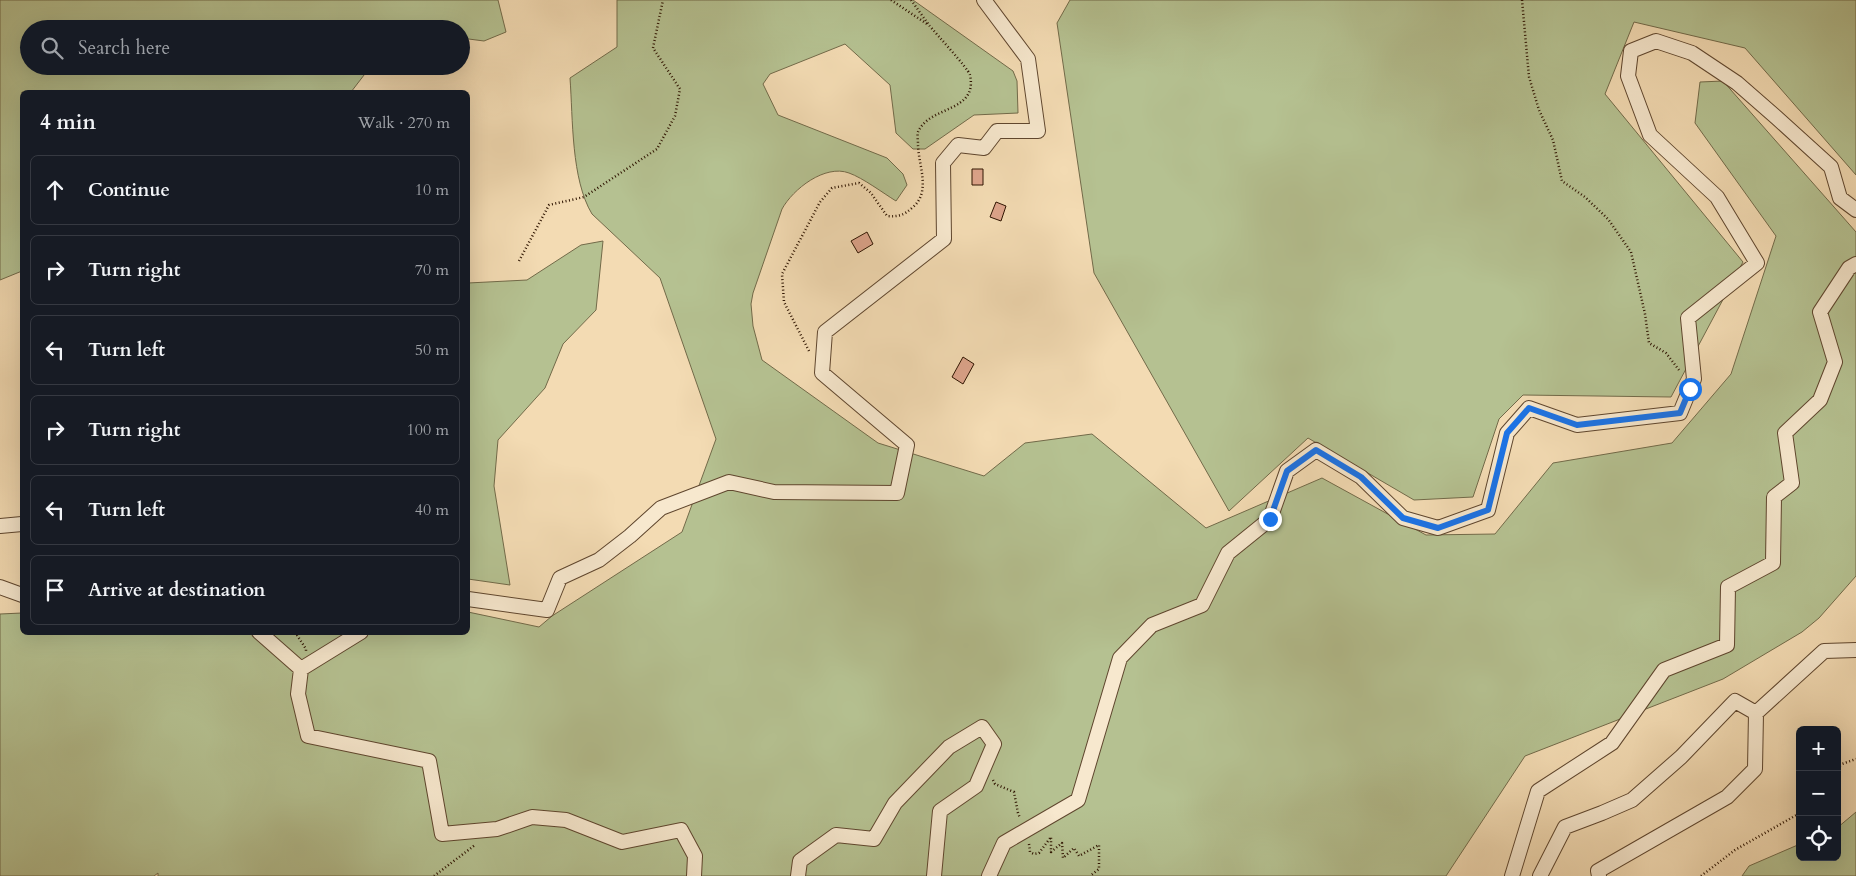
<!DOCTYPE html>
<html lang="en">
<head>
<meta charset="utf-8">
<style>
  :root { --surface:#171b24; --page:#20242c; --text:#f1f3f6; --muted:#9ea1a6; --line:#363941 }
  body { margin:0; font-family:Cardo,serif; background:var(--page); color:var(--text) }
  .controls { position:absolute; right:15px; bottom:15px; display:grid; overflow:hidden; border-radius:8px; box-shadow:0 5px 20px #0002 }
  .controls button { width:45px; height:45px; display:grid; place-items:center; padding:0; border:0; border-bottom:1px solid var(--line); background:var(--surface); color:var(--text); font:25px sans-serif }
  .stop { position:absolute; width:15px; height:15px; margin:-11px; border:4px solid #1a73e8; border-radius:50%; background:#fff }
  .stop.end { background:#1a73e8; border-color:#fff; box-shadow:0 1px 5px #0008 }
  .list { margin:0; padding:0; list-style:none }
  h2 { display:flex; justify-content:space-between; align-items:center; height:65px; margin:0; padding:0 20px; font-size:21px }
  h2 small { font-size:16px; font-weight:400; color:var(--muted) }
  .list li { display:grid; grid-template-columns:32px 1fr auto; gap:15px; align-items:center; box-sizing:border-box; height:70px; margin:0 10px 10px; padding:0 10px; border:1px solid var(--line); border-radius:8px }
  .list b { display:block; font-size:19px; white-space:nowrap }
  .list em { font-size:16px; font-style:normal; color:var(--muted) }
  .icon { flex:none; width:28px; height:28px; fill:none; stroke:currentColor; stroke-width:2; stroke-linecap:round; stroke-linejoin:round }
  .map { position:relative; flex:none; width:1856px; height:876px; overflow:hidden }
  .search { position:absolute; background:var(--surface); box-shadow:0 5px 20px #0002; left:20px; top:20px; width:450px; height:55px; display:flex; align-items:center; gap:12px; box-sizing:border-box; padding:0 18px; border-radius:28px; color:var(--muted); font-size:19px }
  .panel { position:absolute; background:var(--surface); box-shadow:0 5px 20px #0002; left:20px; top:90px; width:450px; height:545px; border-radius:8px }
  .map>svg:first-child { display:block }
</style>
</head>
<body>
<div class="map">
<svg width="1856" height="876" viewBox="0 0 1856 876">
  <rect width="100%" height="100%" fill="#f3dbb3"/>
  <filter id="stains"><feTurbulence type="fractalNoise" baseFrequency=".004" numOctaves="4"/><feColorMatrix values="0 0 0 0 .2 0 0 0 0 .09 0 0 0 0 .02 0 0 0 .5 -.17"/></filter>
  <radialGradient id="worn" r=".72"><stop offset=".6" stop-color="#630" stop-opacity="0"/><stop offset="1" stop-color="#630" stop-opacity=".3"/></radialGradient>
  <path fill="#b5c191" stroke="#726a49" d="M0,0h498l8,32 -22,9 -23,-3v-9h-432v37h342l-20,26h-329v179l-22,9z
    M617,0h296l100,71 4,10 1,32 -44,2 -49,34h-12l-17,-16 -6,-48 -45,-41 -75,30 -7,10 15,31 109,43 16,16 4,11 -11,16c-13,-8 -33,-23 -47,-28 -24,-9 -56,16 -67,36l-29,84 -2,11 2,22 9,34 116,83 106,33 41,-33 67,-9 114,94 116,-50 104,57 69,-1 58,-71 119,-20 59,-69 45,-138 -81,-113 5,-41 23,-1 133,151v344l-37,42 -17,14 -79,47 -198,77 -79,120h-1288v-3l-4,3h-154v-262l22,-1v19h446v-20l71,15 13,-11 130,-84 34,-93 -56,-161 -68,-64c-21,-35 -19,-95 -22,-136l47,-31z
    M1070,0h786v175l-111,-127 -111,-26 -29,72 138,168 -72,135 -148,-2 -24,24 -26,78 -59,3 -106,-62 -79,73 -135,-238 -37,-250z
    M603,241l-7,69 -33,34 -18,44 -47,52 -4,46 16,99 -42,-6v-296l59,-3 54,-35z
    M1856,812v64h-114l7,-10 51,-22v13h37v-29z"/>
  <path fill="#dda48b" stroke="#2e1401" d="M972,169h11v16h-11z
    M996,202l10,4 -5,15 -11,-4z
    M867,232l6,12 -15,9 -7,-12z
    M963,357l11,7 -11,20 -11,-7z"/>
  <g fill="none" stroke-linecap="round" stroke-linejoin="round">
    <g stroke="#5f462e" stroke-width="16">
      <path id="street" d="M0,526l22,-2
        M0,587l22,8
        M468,599l79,11 13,-32 39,-18 31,-24 31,-28 68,-26 45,10 123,1 10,-48 -85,-72 3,-41 119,-93 -1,-76 15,-18 26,3 13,-17h41l-10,-72 -44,-59
        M259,632l42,37 -3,25 10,42 121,25 13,73 55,-5 35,-12 34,3 56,22 59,-12 14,26 -1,20
        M301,669l60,-37
        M1756,713l68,-62 32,-1
        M798,876l2,-15 36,-26 38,4 21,-36 54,-56 33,-20 12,17 -18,42 -36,25 -6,65
        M989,876l15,-33 74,-43 42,-142 32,-33 50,-20 26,-52 42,-34 17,-48 29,-21 45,27 42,41 35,10 50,-18 19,-77 22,-25 48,17 103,-12 14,-34 -6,-61 69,-55 -40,-66 -67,-62 -22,-59 3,-25 25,-10 36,12 45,30 40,35 54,49 9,31 16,12
        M1512,876l26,-85 74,-48 52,-73 63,-25 1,-58 45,-24 1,-66 18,-14 -7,-50 35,-33 15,-38 -15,-50 29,-44 7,-4
        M1540,876l25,-49 37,-14 30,-13 49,-43 54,-56 21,12 -1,56 -28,28 -129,74 1,5"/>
    </g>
    <path stroke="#2e1401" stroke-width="2.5" stroke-dasharray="1 2.5" stroke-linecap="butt" d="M891,0l36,24
      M1522,0l7,77 10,33 14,30 9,41 23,16 23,22 23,33 14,62 4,29 17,10 13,17
      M519,261l30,-56 35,-8 73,-48 18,-33 5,-27 -27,-41 10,-48
      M809,351l-25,-49 -2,-28 38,-72 12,-14 27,-5 12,10 16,23c11,1 17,-1 25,-8 20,-16 6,-43 6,-64 0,-4 -1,-9 0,-12 12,-27 60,-19 52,-57 -2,-7 -34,-41 -41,-50 -6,-8 -12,-17 -18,-25
      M295,632l11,17v2
      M1837,768l5,-4 14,-5
      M993,780l2,4 19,8 4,21 2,5
      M1029,844l1,8 4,2 5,-1 12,-16v15l11,-9 1,15 11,-10 5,8 20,-11v24l-9,7
      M434,876l41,-31
      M1701,876l34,-26 65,-37"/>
    <use href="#street" stroke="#f7e8ce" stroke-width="14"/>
  </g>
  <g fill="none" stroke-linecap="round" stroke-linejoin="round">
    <path stroke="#1a73e8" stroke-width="6" d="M1270,519l17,-48 29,-21 45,27 42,41 35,10 50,-18 19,-77 22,-25 48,17 103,-12 10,-24"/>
  </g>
  <rect width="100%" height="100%" filter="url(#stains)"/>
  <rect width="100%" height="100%" fill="url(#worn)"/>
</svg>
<div class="controls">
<button>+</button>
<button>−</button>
<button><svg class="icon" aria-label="locate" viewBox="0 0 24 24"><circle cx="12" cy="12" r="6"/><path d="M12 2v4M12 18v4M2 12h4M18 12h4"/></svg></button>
</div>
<div class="stop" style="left:1690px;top:389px"></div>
<div class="stop end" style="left:1270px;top:519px"></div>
<div class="search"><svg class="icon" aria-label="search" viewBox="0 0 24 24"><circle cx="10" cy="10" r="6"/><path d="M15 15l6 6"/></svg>Search here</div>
<section class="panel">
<h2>4 min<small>Walk · 270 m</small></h2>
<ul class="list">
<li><svg class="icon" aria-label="ahead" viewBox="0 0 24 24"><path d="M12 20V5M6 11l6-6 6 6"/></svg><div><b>Continue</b></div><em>10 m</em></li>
<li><svg class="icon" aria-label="right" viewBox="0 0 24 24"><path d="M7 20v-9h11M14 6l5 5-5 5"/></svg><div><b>Turn right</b></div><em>70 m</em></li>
<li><svg class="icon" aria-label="left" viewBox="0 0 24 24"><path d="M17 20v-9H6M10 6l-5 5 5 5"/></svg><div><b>Turn left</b></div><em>50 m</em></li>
<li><svg class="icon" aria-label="right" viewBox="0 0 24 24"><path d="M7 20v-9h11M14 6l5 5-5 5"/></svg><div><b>Turn right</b></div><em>100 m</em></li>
<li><svg class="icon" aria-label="left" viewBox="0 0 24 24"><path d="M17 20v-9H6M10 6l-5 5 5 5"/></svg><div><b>Turn left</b></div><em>40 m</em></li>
<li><svg class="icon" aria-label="arrive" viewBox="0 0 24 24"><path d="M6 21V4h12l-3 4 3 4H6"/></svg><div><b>Arrive at destination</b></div></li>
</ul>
</section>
</div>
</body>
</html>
